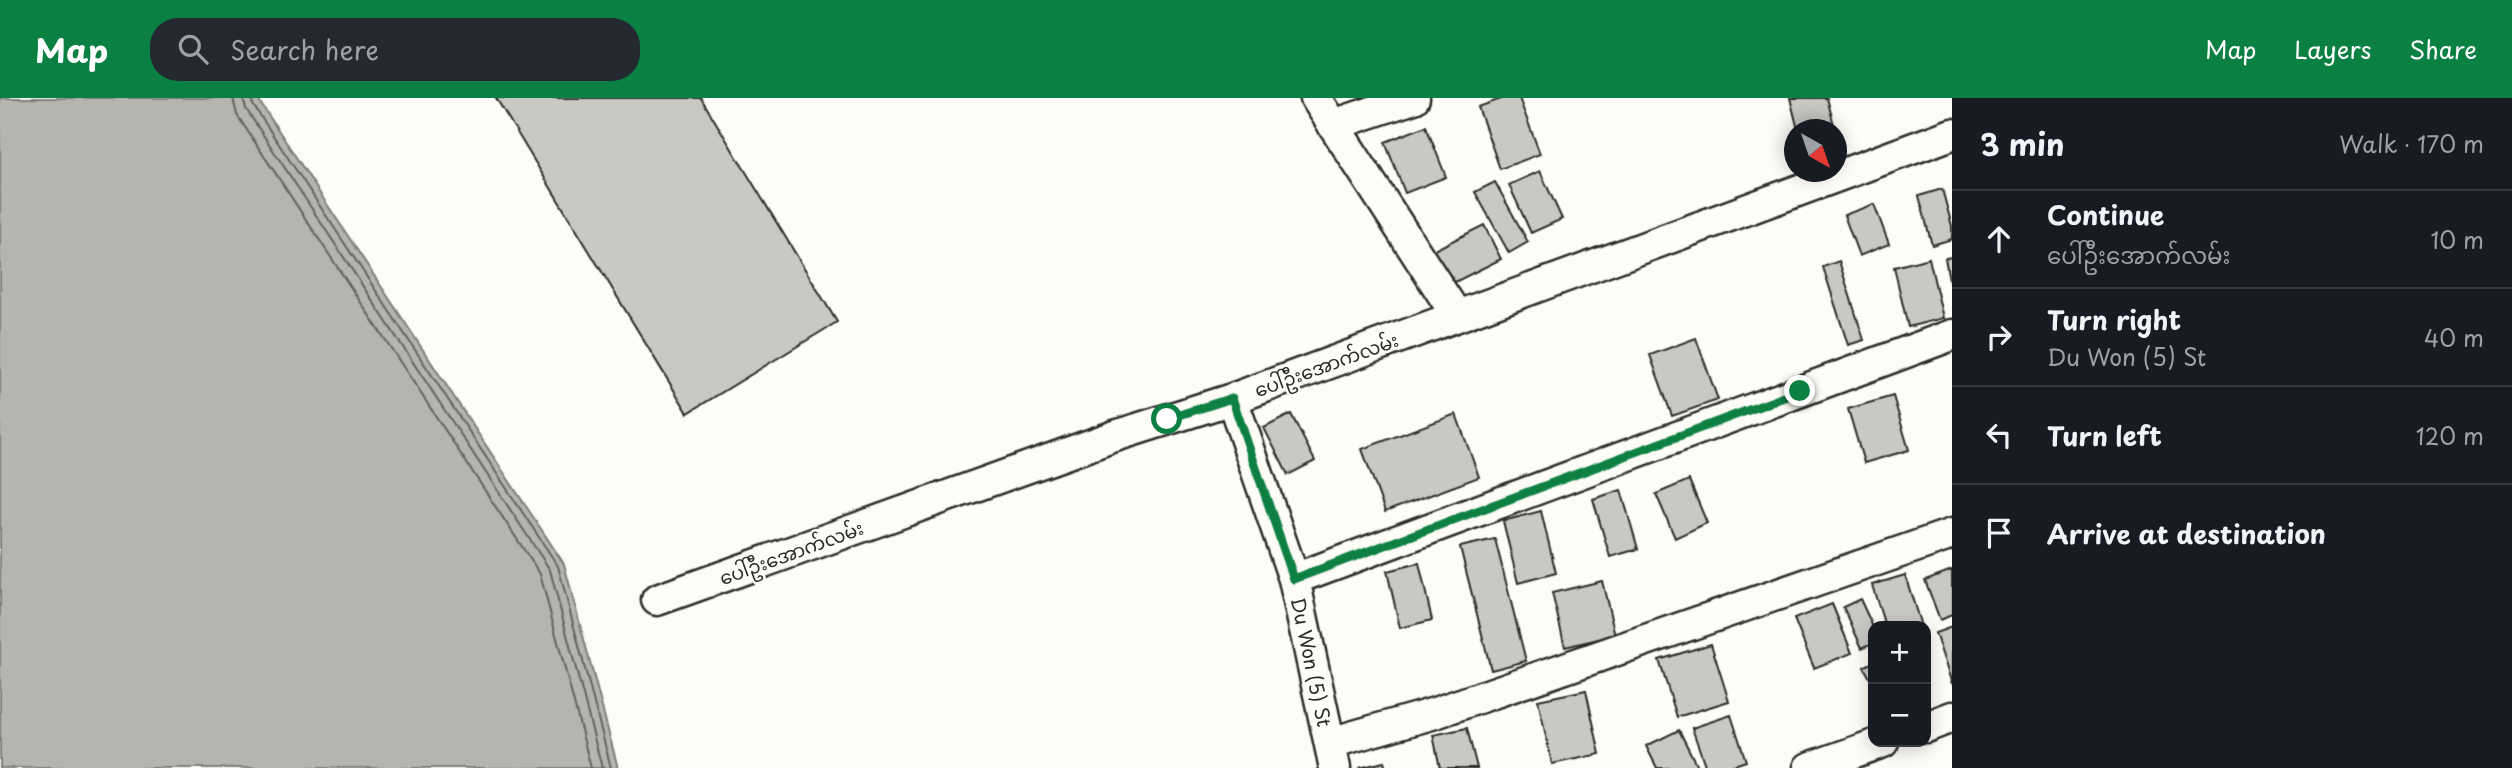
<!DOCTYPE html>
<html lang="en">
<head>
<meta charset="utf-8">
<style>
  :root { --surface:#171b24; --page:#242831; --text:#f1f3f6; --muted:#9ea1a6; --line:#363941; --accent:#0b8043 }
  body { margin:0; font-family:"Playpen Sans","Noto Sans Myanmar",sans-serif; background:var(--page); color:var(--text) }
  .controls { position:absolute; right:21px; bottom:21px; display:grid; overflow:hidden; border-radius:14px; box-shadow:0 4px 18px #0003 }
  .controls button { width:63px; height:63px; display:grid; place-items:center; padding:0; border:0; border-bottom:2px solid var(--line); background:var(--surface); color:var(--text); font:35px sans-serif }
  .compass { position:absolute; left:1784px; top:21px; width:63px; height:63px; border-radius:50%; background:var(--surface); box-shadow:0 4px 18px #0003; rotate:140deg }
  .stop { position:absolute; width:21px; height:21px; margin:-16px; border:5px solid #0b8043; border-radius:50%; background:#fff }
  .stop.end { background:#0b8043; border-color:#fff; box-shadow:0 2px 7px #0008 }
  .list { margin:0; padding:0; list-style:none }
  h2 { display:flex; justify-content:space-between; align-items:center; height:91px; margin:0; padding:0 28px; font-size:30px }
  h2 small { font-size:23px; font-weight:400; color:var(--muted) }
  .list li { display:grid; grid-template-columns:46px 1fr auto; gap:21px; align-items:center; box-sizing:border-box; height:98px; padding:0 28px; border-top:2px solid var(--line) }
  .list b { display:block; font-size:26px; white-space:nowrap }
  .list p { margin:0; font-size:23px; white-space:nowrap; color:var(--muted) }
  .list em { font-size:23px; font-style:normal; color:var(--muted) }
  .icon { flex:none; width:38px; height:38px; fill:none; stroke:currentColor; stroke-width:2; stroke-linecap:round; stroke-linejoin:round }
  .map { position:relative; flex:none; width:1952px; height:670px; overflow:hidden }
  header { display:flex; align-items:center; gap:42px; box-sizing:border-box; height:98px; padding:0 35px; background:var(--accent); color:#fff }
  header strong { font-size:33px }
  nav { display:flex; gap:38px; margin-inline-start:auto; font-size:24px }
  .search { width:490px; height:63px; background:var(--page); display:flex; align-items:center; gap:18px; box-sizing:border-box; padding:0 24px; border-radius:28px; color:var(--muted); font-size:26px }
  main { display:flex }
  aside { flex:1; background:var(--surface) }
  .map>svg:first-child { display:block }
</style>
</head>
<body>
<header>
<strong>Map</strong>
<div class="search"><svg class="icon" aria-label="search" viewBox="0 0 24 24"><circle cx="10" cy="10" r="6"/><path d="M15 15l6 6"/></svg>Search here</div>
<nav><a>Map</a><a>Layers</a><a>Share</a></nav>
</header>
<main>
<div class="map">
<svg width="1952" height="670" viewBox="0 0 1952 670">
  <rect width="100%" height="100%" fill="#fdfcf7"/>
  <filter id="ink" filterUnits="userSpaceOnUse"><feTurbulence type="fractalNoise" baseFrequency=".0143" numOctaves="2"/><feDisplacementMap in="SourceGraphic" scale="14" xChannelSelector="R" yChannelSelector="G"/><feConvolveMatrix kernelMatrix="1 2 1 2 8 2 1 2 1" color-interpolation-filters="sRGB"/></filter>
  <g filter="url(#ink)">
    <path fill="#b5b4b1" stroke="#7e7d7b" stroke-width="2" d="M0,0h257l307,466 54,204h-618z"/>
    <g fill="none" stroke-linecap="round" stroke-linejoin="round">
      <path stroke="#626261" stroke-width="2" d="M233,0l4,17 303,459 51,194
        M243,0l3,11 304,461 52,198
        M252,0l1,7 305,461 53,202"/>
    </g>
    <path fill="#c9c8c4" stroke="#2b2b2b" stroke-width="2" d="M496,0h205l136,224 -149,91z
      M1504,0h15l21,56 -40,15 -22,-62z
      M1790,0h37l7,27 -36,5z
      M1426,28l20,51 -41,16 -20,-51z
      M1540,73l22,48 -31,14 -22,-48z
      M1495,84l33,60 -19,11 -34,-61z
      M1942,91l10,37v13l-20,6 -13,-49z
      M1874,106l15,40 -30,12 -15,-41z
      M1484,127l17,34 -50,25 -17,-34z
      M1952,159v39l-7,-38z
      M1929,160l14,60 -35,9 -14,-60z
      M1839,163l25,79 -16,5 -25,-78z
      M1696,240l22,62 -46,16 -22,-61z
      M1893,298l16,54 -45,13 -16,-54z
      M1291,316l24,47 -27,14 -24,-47z
      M1456,316l23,63 -94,35 -23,-63z
      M1689,382l18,43 -32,15 -19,-44z
      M1621,392l17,59 -28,8 -17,-58z
      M1541,413l15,62 -38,10 -15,-62z
      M1495,441l31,122 -35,9 -31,-123z
      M1419,465l13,57 -32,8 -13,-57z
      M1952,472v45l-12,5 -15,-40z
      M1905,477l16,51h-36l-13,-41z
      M1602,483l13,54 -50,12 -13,-54z
      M1860,501l13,28v16l-11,5 -19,-41z
      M1832,506l20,49 -38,15 -20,-49z
      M1952,529v57l-17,-51z
      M1711,546l18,57 -52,16 -18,-57z
      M1873,564v22l-9,-17z
      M1586,592l14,64 -48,10 -14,-64z
      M1731,617l15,46 -21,7h-19l-14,-40z
      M1467,630l10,40h-37l-7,-33z
      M1679,632l19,38h-41l-11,-22z
      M1384,664l2,6h-27z"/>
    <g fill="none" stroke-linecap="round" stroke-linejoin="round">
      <g stroke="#2b2b2b" stroke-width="35">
        <path id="minor" d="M1316,0l141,218
          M1333,27l81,-27
          M1232,301l62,180 41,189
          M1294,481l658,-244
          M657,502l458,-164 117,-37 720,-265
          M1926,629l26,-10
          M1330,645l105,-30 517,-179
          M1809,670l74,-26"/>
      </g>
      <use href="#minor" stroke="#fdfcf7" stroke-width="30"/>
    </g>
  </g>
  <g fill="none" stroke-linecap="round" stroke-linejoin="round" filter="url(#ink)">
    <path stroke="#0b8043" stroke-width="9" d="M1167,321l65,-21 62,181 506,-188"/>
  </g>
  <g text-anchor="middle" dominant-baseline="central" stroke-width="5" stroke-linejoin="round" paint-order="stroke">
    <g font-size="19" fill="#2b2b2b" stroke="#fdfcf7">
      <text transform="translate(1326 266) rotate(-20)">ပေါ်ဦးအောက်လမ်း</text>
      <text transform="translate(791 454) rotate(-20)">ပေါ်ဦးအောက်လမ်း</text>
      <text transform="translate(1312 564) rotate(78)">Du Won (5) St</text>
    </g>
  </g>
</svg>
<div class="controls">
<button>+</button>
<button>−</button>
</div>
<svg class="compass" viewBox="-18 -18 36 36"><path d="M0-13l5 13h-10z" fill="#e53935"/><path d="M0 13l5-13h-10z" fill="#9ea1a6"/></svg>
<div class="stop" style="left:1167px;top:321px"></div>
<div class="stop end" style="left:1800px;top:293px"></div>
</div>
<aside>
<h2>3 min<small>Walk · 170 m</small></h2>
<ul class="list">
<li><svg class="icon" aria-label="ahead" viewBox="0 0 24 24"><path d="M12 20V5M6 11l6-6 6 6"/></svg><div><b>Continue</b><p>ပေါ်ဦးအောက်လမ်း</p></div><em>10 m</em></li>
<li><svg class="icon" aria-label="right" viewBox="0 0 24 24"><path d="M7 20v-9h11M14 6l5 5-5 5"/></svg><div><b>Turn right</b><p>Du Won (5) St</p></div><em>40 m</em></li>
<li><svg class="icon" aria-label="left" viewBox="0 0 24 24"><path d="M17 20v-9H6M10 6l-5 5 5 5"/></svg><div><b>Turn left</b></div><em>120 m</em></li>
<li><svg class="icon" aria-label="arrive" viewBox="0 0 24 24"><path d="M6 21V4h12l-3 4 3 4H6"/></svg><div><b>Arrive at destination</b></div></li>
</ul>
</aside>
</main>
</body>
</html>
